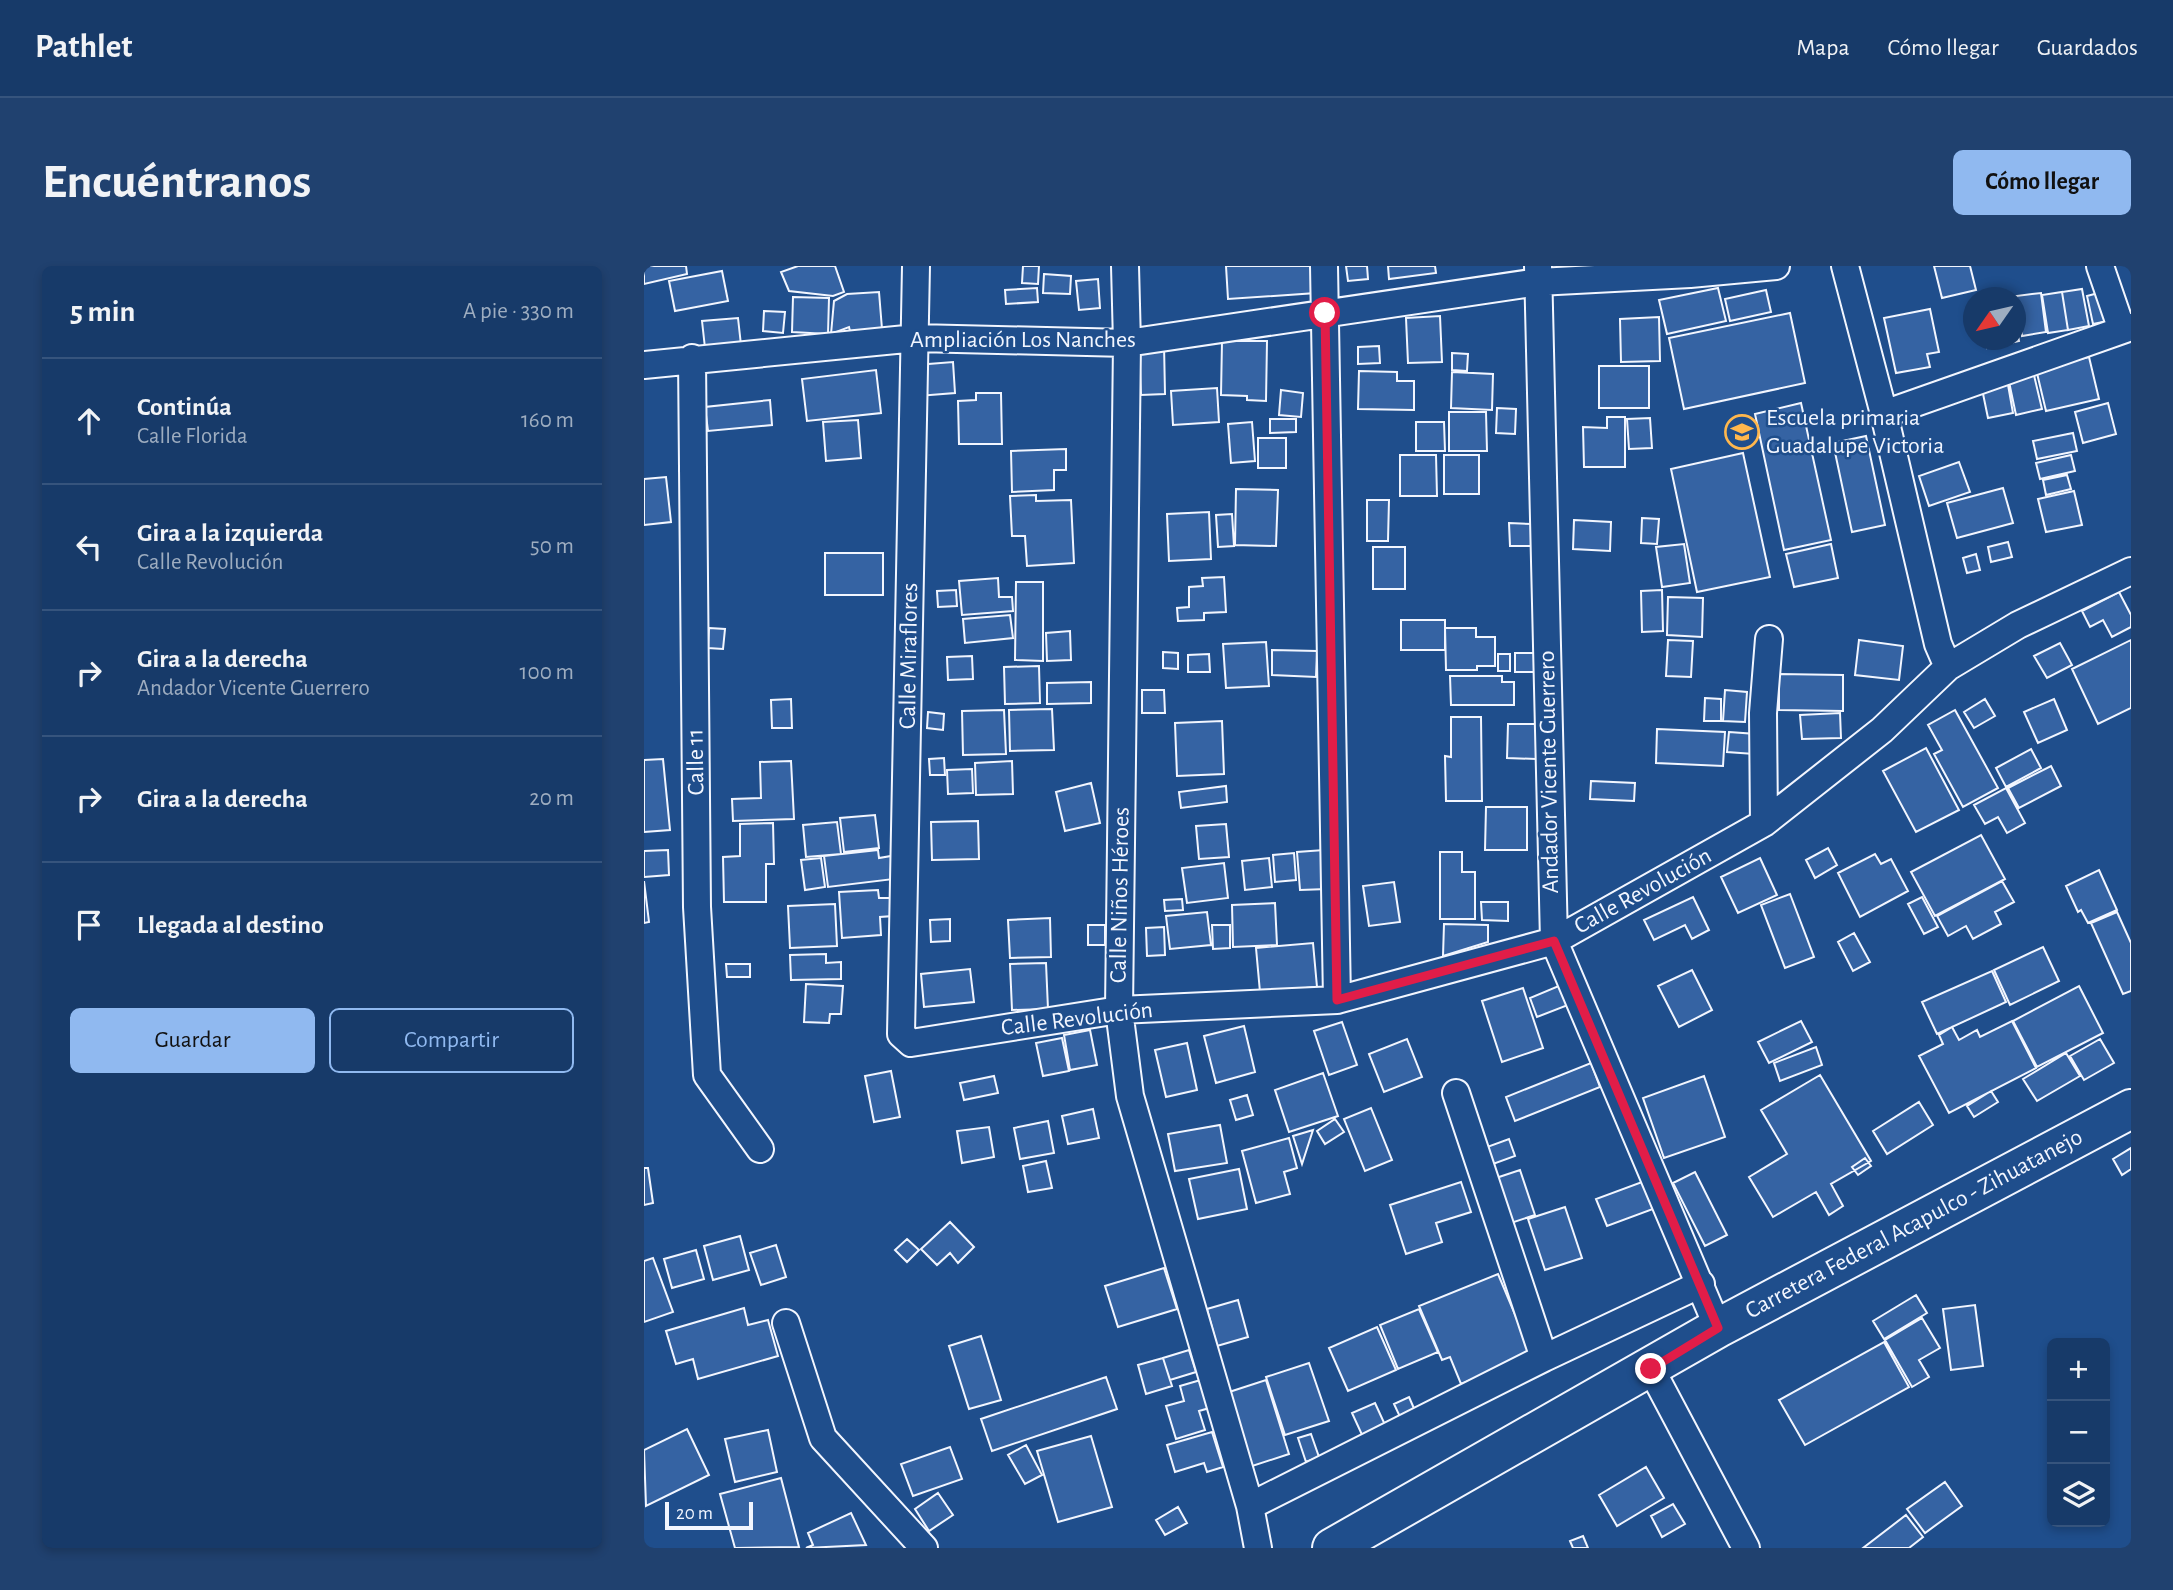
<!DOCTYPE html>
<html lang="es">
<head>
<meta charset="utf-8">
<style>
  :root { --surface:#173a69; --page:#20416f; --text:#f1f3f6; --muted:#9eadc0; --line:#36547d; --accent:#90b9f0 }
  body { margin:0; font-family:"Alegreya Sans",sans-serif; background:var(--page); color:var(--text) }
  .controls { position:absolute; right:21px; bottom:21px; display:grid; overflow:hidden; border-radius:10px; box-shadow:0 4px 10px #0003 }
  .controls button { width:63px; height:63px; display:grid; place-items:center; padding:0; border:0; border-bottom:2px solid var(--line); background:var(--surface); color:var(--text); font:35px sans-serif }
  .compass { position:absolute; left:1319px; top:21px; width:63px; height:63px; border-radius:50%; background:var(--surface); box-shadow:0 4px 10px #0003; rotate:236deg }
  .scale { position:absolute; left:21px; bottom:18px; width:88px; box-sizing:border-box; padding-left:7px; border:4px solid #f2f6ff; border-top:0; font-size:19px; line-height:24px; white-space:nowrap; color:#f2f6ff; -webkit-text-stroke:5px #1f4e8c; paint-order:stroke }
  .stop { position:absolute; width:21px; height:21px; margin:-16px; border:5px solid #e11d48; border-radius:50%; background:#fff }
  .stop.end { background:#e11d48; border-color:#fff; box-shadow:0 2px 7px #0008 }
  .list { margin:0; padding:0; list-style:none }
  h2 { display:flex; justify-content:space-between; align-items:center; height:91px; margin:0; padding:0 28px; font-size:30px }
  h2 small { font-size:23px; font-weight:400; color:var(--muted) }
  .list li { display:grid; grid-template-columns:46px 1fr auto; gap:21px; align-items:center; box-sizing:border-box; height:126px; padding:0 28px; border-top:2px solid var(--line) }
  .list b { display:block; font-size:26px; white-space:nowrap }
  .list p { margin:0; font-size:23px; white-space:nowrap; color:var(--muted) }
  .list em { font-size:23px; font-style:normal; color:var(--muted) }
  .actions { display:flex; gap:14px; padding:21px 28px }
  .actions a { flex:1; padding:16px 0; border:2px solid var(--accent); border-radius:10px; text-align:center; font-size:24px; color:var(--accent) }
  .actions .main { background:var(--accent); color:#111 }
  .icon { flex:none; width:38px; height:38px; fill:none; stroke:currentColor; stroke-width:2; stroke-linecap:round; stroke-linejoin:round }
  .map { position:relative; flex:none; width:1487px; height:1282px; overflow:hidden; border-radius:10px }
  header { display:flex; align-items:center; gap:42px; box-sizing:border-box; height:98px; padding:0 35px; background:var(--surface); border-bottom:2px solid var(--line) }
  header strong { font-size:33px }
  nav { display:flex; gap:38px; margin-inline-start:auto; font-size:24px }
  .intro { display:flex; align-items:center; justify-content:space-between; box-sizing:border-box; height:168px; padding:0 42px }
  h1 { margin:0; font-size:49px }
  .button { padding:18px 32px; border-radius:10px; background:var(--accent); color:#111; font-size:24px; font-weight:700 }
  main { display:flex; gap:42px; padding:0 42px }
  aside { flex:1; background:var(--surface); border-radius:10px; box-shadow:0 4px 10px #0003 }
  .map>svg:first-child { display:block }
</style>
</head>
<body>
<header>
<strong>Pathlet</strong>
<nav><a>Mapa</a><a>Cómo llegar</a><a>Guardados</a></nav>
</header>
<div class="intro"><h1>Encuéntranos</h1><a class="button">Cómo llegar</a></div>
<main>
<aside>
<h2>5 min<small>A pie · 330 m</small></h2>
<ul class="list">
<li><svg class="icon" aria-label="ahead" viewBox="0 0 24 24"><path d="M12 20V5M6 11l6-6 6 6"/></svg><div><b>Continúa</b><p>Calle Florida</p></div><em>160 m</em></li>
<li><svg class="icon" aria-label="left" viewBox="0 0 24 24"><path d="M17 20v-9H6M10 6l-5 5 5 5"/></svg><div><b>Gira a la izquierda</b><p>Calle Revolución</p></div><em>50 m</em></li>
<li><svg class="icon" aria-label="right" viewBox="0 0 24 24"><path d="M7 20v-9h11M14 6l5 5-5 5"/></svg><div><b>Gira a la derecha</b><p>Andador Vicente Guerrero</p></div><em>100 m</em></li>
<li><svg class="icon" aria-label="right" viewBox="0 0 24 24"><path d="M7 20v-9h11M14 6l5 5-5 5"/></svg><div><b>Gira a la derecha</b></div><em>20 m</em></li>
<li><svg class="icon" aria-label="arrive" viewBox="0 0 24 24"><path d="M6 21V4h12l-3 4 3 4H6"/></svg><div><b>Llegada al destino</b></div></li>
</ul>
<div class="actions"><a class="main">Guardar</a><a>Compartir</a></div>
</aside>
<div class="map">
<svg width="1487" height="1282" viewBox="0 0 1487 1282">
  <rect width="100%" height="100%" fill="#1f4e8c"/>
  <path fill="#3563a3" stroke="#f2f6ff" stroke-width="2" d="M0,0h42l1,8 -43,10z
    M154,0h37l9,26 -11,4 -44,-5 -8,-19z
    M379,0h16l-1,18 -16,-1z
    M582,0h89l1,27 -88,6z
    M702,0h21l1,13 -20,2z
    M744,0h47l1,7 -47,6z
    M1290,0h36l6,24 -34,8z
    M78,5l6,30 -53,10 -6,-30z
    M400,8l27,2 -1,18 -27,-1z
    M454,13l2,29 -21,2 -3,-29z
    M393,22l1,14 -32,2 -1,-14z
    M1074,22l8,33 -59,13 -8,-34z
    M1438,23l7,37 -21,4 -6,-38z
    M1122,24l5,22 -41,9 -5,-22z
    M235,26l3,37 -32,2 -1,-4 -18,7 3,-33 13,-7z
    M1418,26l6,38 -20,3 -6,-38z
    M1458,26l6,29 -15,3 -6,-28z
    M1397,27l5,39 -24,4 -6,-40z
    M149,31l36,1 -1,36 -36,-2z
    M1286,43l9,43 -12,2 3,13 -34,6 -12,-55z
    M120,45l21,1 -2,21 -20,-2z
    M1146,47l15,70 -121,26 -15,-71z
    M796,50l2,46 -34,1 -2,-45z
    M1015,51l1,44 -39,1 -1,-43z
    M94,52l3,27 -36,3 -3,-27z
    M1372,58l3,17 -32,7 -2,-8h31z
    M578,75h45l-1,60 -19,-1v-4l-26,-1z
    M495,78h25l1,50 -24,1z
    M735,80l1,17 -22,1v-17z
    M808,87l16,1 -1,17 -15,-1z
    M1445,91l10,42 -53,12 -10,-42z
    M309,96l2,31 -37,3 -2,-31z
    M955,100h50v42h-50z
    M232,104l5,43 -74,8 -5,-42z
    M715,105l38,1v9h17v29l-56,-1z
    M1389,105l9,38 -26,6 -8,-38z
    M808,106l41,2 -1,36 -41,-2z
    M1363,113l6,34 -25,5 -7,-34z
    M573,122l2,34 -46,3 -2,-34z
    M637,124l22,3 -2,24 -22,-2z
    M332,127h25l1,51h-43l-1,-43 18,-1z
    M126,134l2,25 -64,6 -3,-24z
    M1157,137l30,137 -47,10 -29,-136z
    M1464,137l8,31 -33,9 -8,-31z
    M853,142l19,1 -1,25 -19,-1z
    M805,146h37l1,39h-38z
    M963,151h18v50h-41l-1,-40 24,1z
    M1006,152l2,30 -23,1 -2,-30z
    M626,153h26v13l-26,1z
    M214,154l3,38 -35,3 -3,-39z
    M608,156l3,39 -24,2 -3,-39z
    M772,156h28l1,29h-29z
    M1429,167l4,18 -40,8 -4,-18z
    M1222,170l19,89 -33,7 -19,-89z
    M614,172h28v30h-28z
    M422,183v21h-12v20l-42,2 -1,-41z
    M1099,187l27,124 -73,15 -26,-123z
    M756,189h36l1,41h-37z
    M800,189h35v39h-35z
    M1427,189l4,16 -35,8 -4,-16z
    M1315,196l11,30 -41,14 -10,-30z
    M1423,209l4,14 -25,6 -3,-15z
    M22,211l5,45 -27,3v-46z
    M1359,222l10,35 -56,15 -10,-35z
    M592,223l42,1 -2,56 -41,-1z
    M1430,225l8,34 -36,7 -8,-33z
    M392,229v6l35,-1 3,63 -47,3 -2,-30h-13l-2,-40z
    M723,234h22l-1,41h-21z
    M565,246l2,47 -42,2 -2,-47z
    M588,248l2,32 -16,1 -2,-32z
    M998,252l17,1 -2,25 -16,-1z
    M930,254l37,2 -1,29 -37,-2z
    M865,257l23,1v22h-22z
    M1364,276l4,15 -21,5 -3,-15z
    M1040,278l6,39 -28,4 -6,-40z
    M1187,278l7,34 -44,9 -8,-33z
    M729,281h32v42h-32z
    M181,287h58v42h-58z
    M1332,288l4,16 -13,3 -4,-15z
    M580,311l2,35 -22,1v7l-26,1 -1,-13 12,-1v-20l14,-1 -1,-8z
    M354,312l1,19h13l1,14 -51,4 -3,-34z
    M372,316h27v79l-28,-1z
    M312,324l1,16 -19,1 -1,-16z
    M1018,324l1,41 -21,1 -1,-41z
    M1475,326l12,23v12l-19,10 -9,-17 -13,7 -8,-16z
    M1024,331l35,1 -1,39 -35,-2z
    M366,349l3,23 -48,5 -2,-24z
    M757,354h44v30h-44z
    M65,362l16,1 -2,20 -15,-1z
    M801,362h31v9h19v29h-18v4h-31z
    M426,365l1,29 -24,1 -1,-28z
    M1024,374l25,1 -2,36 -25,-1z
    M1215,374l44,6 -4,34 -44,-5z
    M1487,374v68l-33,16 -26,-55z
    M622,376l3,44 -43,2 -3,-44z
    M1416,377l12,22 -25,13 -13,-22z
    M628,384l45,1 -1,26 -44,-2z
    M519,386l15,1v16l-15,-1z
    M871,387h24v19h-24z
    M565,388l1,18h-22v-17z
    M854,388h12v17h-12z
    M328,390l1,23 -25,1 -1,-23z
    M395,400l1,37 -35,1 -1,-37z
    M1135,408l64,1v36l-64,-1z
    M806,410h52v6h12v23h-63z
    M447,416v21l-44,1v-21z
    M498,424h22l1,23h-23z
    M1081,424l22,2 -2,30 -22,-1z
    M1061,432l16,1v22h-17z
    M147,433l1,29h-20l-1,-28z
    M1341,433l10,17 -21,12 -10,-16z
    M1410,433l13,31 -29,13 -14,-31z
    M408,443l2,41 -44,1 -1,-41z
    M360,444l2,44 -43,1 -1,-44z
    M1311,444l43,78 -35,19 -29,-53 8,-4 -14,-25z
    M284,446l16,2 -1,16 -16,-2z
    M1196,447l1,25 -39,1 -2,-24z
    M807,451h30l1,84h-36l-1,-45 6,1z
    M578,455l2,53 -47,2 -2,-53z
    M864,458h29l-1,35 -29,-1z
    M1013,463l68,3 -2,34 -67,-3z
    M1085,466l27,2 -2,20 -27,-2z
    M1282,482l33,62 -43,22 -33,-61z
    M1387,483l10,19 -35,19 -10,-19z
    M300,492l1,17h-15l-1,-16z
    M19,493l7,71 -26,2v-72z
    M147,495l3,58 -61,2 -1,-22 29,-1 -1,-36z
    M368,495l1,33 -37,1 -1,-32z
    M1407,500l10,20 -42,22 -11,-20z
    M328,503l1,24 -25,1 -1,-24z
    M947,515l44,2 -1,18 -44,-2z
    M447,517l9,40 -35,8 -9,-39z
    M582,520l1,16 -46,6 -2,-16z
    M1362,522l19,35 -18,10 -9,-16 -13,7 -11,-19z
    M842,541h41v43h-42z
    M231,549l4,33 -35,4 -4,-34z
    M334,555l1,38 -47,1 -1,-38z
    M193,556l4,32 -35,3 -3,-32z
    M129,557l1,41h-8v38h-42l-1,-45 17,-1v-32z
    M582,558l3,33 -30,2 -3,-33z
    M1337,569l24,44 -70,37 -24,-44z
    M1184,582l9,17 -22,13 -9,-18z
    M24,584l1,25 -25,2v-26z
    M234,584l1,8 12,-2 3,23 -66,8 -4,-31z
    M680,584l3,39 -27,1 -3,-38z
    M796,586h22v20h13v47h-35z
    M650,587l2,27 -21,2 -2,-27z
    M1231,588l6,10 10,-5 17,32 -48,26 -22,-44z
    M177,592l4,29 -20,3 -4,-30z
    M625,592l3,29 -27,3 -3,-29z
    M1116,592l17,37 -39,18 -17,-36z
    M580,597l4,35 -41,5 -5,-35z
    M1455,604l18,40 -29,13 -7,-13 -3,2 -12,-26z
    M0,615l5,41 -5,1z
    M1358,615l12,21 -19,10 6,12 -28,15 -7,-13 -18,10 -11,-20z
    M750,616l6,40 -31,4 -6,-40z
    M234,624l1,8h13l1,18 -13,1 1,18 -39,3 -3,-46z
    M1146,628l24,63 -29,11 -24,-63z
    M1049,631l16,33 -17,9 -7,-14 -31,15 -10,-20z
    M1278,631l16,30 -14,7 -16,-30z
    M538,633l1,11 -18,1 -1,-11z
    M837,636h27v19l-26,-1z
    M631,637l2,42 -44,2 -1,-42z
    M191,638l2,42 -47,2 -2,-42z
    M563,646l4,33 -41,4 -4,-33z
    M1473,646l14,31v48l-8,3 -32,-71z
    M406,652l1,39 -41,1 -2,-38z
    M306,653v22l-19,1 -1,-22z
    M800,658l44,1v17l-45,14z
    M444,659h17v20h-17z
    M568,659h18v23l-17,1z
    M520,661l1,28 -18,1 -1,-28z
    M1210,667l16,29 -17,9 -15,-29z
    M669,677l4,44 -57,5 -4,-44z
    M1399,681l16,34 -49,24 -16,-35z
    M182,688v9l15,-1v17l-50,1 -1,-25z
    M402,697l2,46 -36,1 -2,-46z
    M82,698h24v13h-23z
    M326,703l4,33 -50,5 -3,-33z
    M1048,704l20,40 -33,17 -21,-41z
    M1348,705l14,31 -69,32 -15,-32z
    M162,718l37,2 -2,28h-11l-1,9 -25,-1z
    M917,719l7,20 -31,12 -7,-19z
    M1435,720l24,47 -66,34 -24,-46z
    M879,722l20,60 -41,14 -20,-61z
    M1157,755l11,21 -43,21 -11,-21z
    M1368,755l24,47 -87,45 -30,-57 24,-12 -4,-9 13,-8 7,13 18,-10 3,7z
    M698,756l15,43 -28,10 -15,-44z
    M600,760l11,46 -39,11 -12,-47z
    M446,764l7,35 -27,5 -6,-35z
    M418,772l7,33 -26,5 -7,-33z
    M763,773l15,38 -38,15 -15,-38z
    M1456,773l14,24 -30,17 -14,-24z
    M543,777l10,47 -31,7 -11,-47z
    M1172,781l6,18 -42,16 -6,-18z
    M1422,787l14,23 -43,25 -14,-22z
    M947,797l9,24 -85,34 -9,-24z
    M247,805l9,46 -26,5 -9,-46z
    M679,807l15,43 -49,16 -14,-42z
    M1176,809l51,86 -40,23 12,22 -14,9 -13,-23 -43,25 -24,-40 38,-23 -26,-44z
    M350,810l4,17 -34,7 -4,-17z
    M1060,810l21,61 -61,21 -21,-60z
    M1347,825l7,11 -24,15 -7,-11z
    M603,829l6,20 -17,5 -6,-20z
    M1275,836l14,23 -46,29 -14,-23z
    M727,842l21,52 -27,11 -21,-52z
    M449,843l6,29 -31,6 -6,-28z
    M691,853l9,13 -19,12 -8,-13z
    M404,855l6,32 -34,6 -6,-31z
    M576,859l7,38 -52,8 -7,-37z
    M345,861l5,30 -32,6 -5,-32z
    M669,864l-11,34 -9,-28z
    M645,872l8,30 -13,4 6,22 -34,9 -14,-52z
    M865,873l6,17 -22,8 -6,-17z
    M1487,882v21l-9,6 -9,-16z
    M1221,892l6,8 -13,9 -6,-8z
    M402,895l6,27 -24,4 -5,-26z
    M0,902h4l5,35 -9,2z
    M595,903l8,40 -49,10 -9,-40z
    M876,904l15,45 -30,10 -9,-47z
    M1051,906l32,63 -22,11 -32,-63z
    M817,916l10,30 -35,11 6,19 -36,12 -16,-49z
    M998,916l11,27 -46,17 -11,-27z
    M921,941l17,51 -37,12 -17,-51z
    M306,956l24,25 -16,16 -8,-10 -13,12 -16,-16z
    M96,970l9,34 -36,10 -9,-34z
    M263,973l12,11 -12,12 -12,-12z
    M132,979l10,32 -25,8 -11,-32z
    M52,984l8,29 -32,9 -8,-29z
    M9,992l20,54 -29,10v-61z
    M520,1002l13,41 -59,18 -13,-41z
    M854,1008l34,81 -71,29 -11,-27 -8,3 -23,-54z
    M1272,1029l11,18 -43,26 -11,-18z
    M594,1034l10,37 -31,9 -10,-37z
    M1331,1039l8,61 -32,4 -8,-61z
    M100,1042l4,17 20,-5 10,36 -80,23 -5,-20 -17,5 -10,-33z
    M775,1043l19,43 -40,17 -18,-44z
    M1278,1052l18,30 -21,12 10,17 -17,10 -27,-47z
    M733,1061l19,43 -48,21 -19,-43z
    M337,1070l20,64 -32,9 -20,-63z
    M1240,1076l25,45 -104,58 -26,-45z
    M545,1084l7,22 -26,8 -7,-22z
    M519,1092l9,28 -26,8 -8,-29z
    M665,1097l20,58 -44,14 -19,-58z
    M462,1111l11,32 -125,42 -11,-32z
    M560,1113l9,28 -14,4 6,19 -29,9 -10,-33 18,-5 -4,-15z
    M622,1114l23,74 -46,15 -23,-74z
    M765,1131l7,16 -15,6 -7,-15z
    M731,1137l11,24 -23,10 -11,-24z
    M43,1163l22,46 -63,31 -2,-56z
    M124,1164l9,42 -42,10 -10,-43z
    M568,1166l11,35 -16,5 -3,-9 -29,9 -8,-27z
    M667,1168l8,23 -13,5 -8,-24z
    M447,1170l21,71 -54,15 -21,-71z
    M382,1179l16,30 -17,9 -17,-29z
    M306,1181l12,32 -49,17 -12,-32z
    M1002,1201l18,31 -47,28 -18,-31z
    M137,1212l18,69 -64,1 -15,-54z
    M1301,1216l17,24 -37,27 -18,-24z
    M294,1227l15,22 -24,16 -14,-22z
    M1029,1238l12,20 -23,13 -11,-21z
    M534,1241l9,16 -22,12 -9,-15z
    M207,1247l15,32 -60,3 7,-3 -5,-12z
    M1262,1249l17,22 -14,11h-46z
    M939,1270l5,12h-15l-3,-7z"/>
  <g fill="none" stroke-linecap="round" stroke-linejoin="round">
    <g stroke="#f2f6ff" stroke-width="30">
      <path id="minor" d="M272,0l-15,768 10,9 208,-33 218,-10 217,-59 210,-118 118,-93 66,-63 70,-42 113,-54
        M481,0l2,77 -8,667 11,86 120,410 8,42
        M680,0l13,734
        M894,0l16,675 164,387
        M1201,0l39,148 54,230 10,23
        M1456,0l22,64
        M48,92l5,549 10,168 53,74
        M0,99l272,-27 211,5 411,-61 152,-8 86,-8
        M1240,148l247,-87
        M1120,557l-1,-110 6,-74
        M812,827l88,265
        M142,1057l37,115 101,110
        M1007,1103l95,179
        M606,1240l294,-148 157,-74"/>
    </g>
    <g stroke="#f2f6ff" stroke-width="42">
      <path id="primary" d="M688,1282l386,-220 413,-219"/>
    </g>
    <use href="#minor" stroke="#1f4e8c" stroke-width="26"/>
    <use href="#primary" stroke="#1f4e8c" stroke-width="38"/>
  </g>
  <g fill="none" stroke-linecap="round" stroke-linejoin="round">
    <path stroke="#e11d48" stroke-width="9" d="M681,47l12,687 217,-59 164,387 -67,41"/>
  </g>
  <defs>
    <g id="school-ring" transform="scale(1.75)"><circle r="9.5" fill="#1f4e8c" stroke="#ffb74d" stroke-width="1.5"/><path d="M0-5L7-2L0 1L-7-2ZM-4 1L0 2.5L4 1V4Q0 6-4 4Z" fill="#ffb74d"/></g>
  </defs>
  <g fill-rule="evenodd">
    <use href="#school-ring" x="1098" y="166"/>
  </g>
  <g text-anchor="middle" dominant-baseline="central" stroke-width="5" stroke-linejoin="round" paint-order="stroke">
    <g font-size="24" fill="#f2f6ff" stroke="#1f4e8c">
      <text x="379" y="74">Ampliación Los Nanches</text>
      <text transform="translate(265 390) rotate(-89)">Calle Miraflores</text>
      <text transform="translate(52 496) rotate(-91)">Calle 11</text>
      <text transform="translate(905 506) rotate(-91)">Andador Vicente Guerrero</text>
      <text transform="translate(999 625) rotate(-29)">Calle Revolución</text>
      <text transform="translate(476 629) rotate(-89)">Calle Niños Héroes</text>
      <text transform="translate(433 753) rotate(-7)">Calle Revolución</text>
      <text transform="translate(1270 958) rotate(-28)">Carretera Federal Acapulco - Zihuatanejo</text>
    </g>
    <g font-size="24" fill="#f2f6ff" stroke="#1f4e8c" text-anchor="start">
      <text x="1122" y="152">Escuela primaria<tspan x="1122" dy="28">Guadalupe Victoria</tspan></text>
    </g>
  </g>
</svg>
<div class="controls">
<button>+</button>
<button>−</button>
<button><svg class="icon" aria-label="layers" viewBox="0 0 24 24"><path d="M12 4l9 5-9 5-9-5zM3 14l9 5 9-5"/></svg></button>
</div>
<svg class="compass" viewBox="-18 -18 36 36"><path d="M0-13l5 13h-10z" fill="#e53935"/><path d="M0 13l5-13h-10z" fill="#9eadc0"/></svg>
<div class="scale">20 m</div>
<div class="stop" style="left:681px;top:47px"></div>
<div class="stop end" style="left:1007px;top:1103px"></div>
</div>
</main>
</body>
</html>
